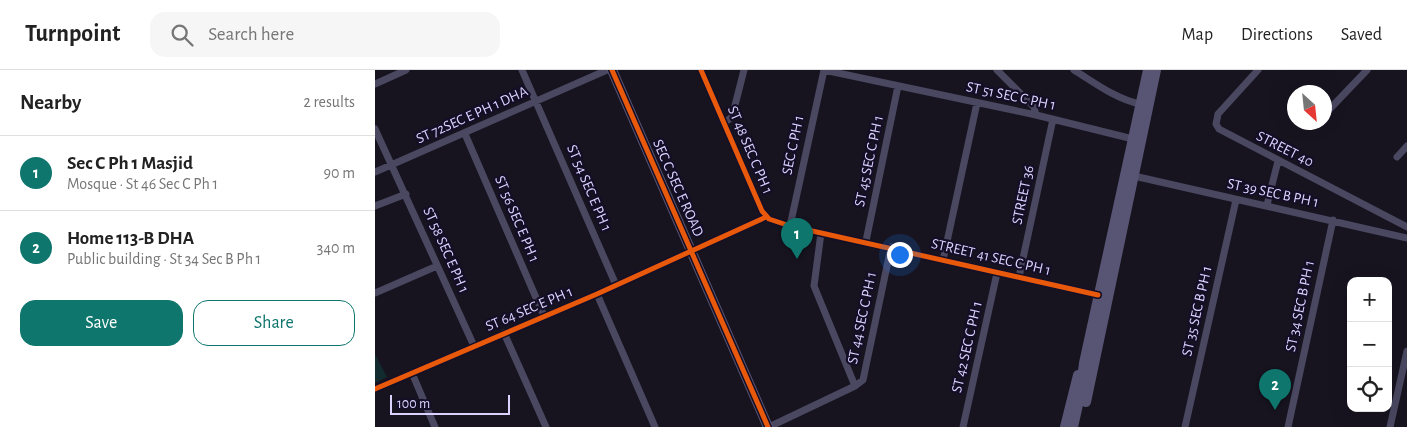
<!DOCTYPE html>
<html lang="en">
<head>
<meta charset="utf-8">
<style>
  :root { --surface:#fff; --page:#f6f6f6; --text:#222; --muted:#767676; --line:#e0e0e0; --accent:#0f766e }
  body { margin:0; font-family:"Alegreya Sans",sans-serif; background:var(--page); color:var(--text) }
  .controls { position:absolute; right:15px; bottom:15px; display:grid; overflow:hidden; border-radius:10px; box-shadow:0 5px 20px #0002 }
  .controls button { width:45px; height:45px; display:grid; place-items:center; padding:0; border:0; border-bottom:1px solid var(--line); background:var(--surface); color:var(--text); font:25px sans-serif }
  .compass { position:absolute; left:912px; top:15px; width:45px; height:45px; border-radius:50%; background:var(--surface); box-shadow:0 5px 20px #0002; rotate:153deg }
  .scale { position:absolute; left:15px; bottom:12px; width:120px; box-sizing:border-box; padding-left:5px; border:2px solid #dbd3ff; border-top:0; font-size:14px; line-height:18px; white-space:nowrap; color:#dbd3ff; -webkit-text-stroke:4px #140e26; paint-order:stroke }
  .you { position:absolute; left:524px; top:184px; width:18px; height:18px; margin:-12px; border:4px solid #fff; border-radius:50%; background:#1a73e8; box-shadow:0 0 0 8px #1a73e833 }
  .badge { display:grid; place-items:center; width:32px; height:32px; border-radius:50%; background:var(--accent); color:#fff; font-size:16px; font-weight:700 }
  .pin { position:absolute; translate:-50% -41px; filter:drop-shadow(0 1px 2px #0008) }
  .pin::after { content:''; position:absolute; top:26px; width:18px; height:15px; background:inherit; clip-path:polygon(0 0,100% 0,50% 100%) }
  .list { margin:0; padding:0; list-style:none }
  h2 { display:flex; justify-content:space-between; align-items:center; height:65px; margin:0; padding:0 20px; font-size:21px }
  h2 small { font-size:16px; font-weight:400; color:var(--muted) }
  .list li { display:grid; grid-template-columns:32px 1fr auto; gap:15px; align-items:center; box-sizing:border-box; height:75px; padding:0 20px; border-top:1px solid var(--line) }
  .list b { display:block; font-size:19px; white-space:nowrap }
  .list p { margin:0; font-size:16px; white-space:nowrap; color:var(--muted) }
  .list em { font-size:16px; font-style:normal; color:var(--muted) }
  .actions { display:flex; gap:10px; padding:15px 20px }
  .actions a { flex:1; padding:11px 0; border:1px solid var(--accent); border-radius:15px; text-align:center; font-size:18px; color:var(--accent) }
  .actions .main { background:var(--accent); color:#fff }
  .icon { flex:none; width:28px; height:28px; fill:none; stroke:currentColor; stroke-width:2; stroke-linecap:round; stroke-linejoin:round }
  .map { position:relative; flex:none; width:1032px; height:357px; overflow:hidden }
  header { display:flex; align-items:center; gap:30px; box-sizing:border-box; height:70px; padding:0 25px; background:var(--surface); border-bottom:1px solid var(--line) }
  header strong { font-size:24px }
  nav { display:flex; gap:28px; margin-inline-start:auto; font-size:18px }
  .search { width:350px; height:45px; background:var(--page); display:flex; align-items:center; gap:12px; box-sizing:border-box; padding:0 18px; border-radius:15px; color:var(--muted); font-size:19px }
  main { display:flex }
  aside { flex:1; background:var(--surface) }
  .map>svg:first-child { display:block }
</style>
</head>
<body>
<header>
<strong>Turnpoint</strong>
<div class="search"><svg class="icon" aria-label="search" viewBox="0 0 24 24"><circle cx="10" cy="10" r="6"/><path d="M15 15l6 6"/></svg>Search here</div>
<nav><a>Map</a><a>Directions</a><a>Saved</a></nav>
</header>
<main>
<aside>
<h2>Nearby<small>2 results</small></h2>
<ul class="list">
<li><span class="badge">1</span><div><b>Sec C Ph 1 Masjid</b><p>Mosque · St 46 Sec C Ph 1</p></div><em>90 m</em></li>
<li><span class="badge">2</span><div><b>Home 113-B DHA</b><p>Public building · St 34 Sec B Ph 1</p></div><em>340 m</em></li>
</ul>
<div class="actions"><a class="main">Save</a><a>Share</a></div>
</aside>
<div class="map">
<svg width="1032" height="357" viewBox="0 0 1032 357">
  <rect width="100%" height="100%" fill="#171420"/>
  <path fill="#112b2e" d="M0,284l12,23 -12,6z"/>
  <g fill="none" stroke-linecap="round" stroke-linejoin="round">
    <path stroke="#4a4761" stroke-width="7" d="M147,0l94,215
      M326,0l61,141 7,8 21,7 308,69
      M449,0l212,45 97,24
      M622,0l37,37 2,8
      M699,0c21,13 42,29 66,34
      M883,0l-40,44 -2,10 3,5 188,98
      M0,14l31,-14
      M949,45l43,-45
      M349,53l8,-6 12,-47
      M0,59l99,217
      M90,64l79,182
      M1022,87l10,-11
      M0,102l232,-102
      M759,106l273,62
      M892,135l11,-44
      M0,136l31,-12
      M415,156l34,-156
      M446,163l-7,53 41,100
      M491,171l32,-155
      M568,190l34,-157
      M644,207l34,-158
      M0,223l62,-27
      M222,224l58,133
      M129,263l42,94
      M37,303l23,54
      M0,319l222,-95 169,-77
      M394,357l86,-41 8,-6 28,-133
      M588,357l34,-154
      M810,357l51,-227
      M913,357l45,-207
      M1015,357l17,-76"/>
    <path stroke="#585574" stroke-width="10" d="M237,0l156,357
      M711,332l70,-332
      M690,357l13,-52
      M698,357l7,-31 4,-33 64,-293"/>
    <g stroke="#140e26" stroke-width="8">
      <path id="cycleway" d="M237,0l156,357
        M326,0l61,141 7,8 21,7 308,69
        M0,319l222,-95 169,-77"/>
    </g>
    <use href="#cycleway" stroke="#e8590c" stroke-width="5"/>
  </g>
  <g text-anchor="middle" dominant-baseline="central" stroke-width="4.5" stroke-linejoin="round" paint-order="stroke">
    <g font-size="15" fill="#dbd3ff" stroke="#140e26">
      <text transform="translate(636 26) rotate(12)">ST 51 SEC C PH 1</text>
      <text transform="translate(97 45) rotate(-24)">ST 72SEC E PH 1 DHA</text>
      <text transform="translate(418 75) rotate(-78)">SEC C PH 1</text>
      <text transform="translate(910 79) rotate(27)">STREET 40</text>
      <text transform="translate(375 80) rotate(67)">ST 48 SEC C PH 1</text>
      <text transform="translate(494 91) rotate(-78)">ST 45 SEC C PH 1</text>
      <text transform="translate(214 118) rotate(67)">ST 54 SEC E PH 1</text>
      <text transform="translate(303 118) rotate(66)">SEC C SEC E ROAD</text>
      <text transform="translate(898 123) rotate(12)">ST 39 SEC B PH 1</text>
      <text transform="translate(648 125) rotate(-78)">STREET 36</text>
      <text transform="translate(142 149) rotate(67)">ST 56 SEC E PH 1</text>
      <text transform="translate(71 180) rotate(66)">ST 58 SEC E PH 1</text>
      <text transform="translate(616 187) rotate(13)">STREET 41 SEC C PH 1</text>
      <text transform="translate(925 236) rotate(-78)">ST 34 SEC B PH 1</text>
      <text transform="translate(154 239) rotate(-23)">ST 64 SEC E PH 1</text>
      <text transform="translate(822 241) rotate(-77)">ST 35 SEC B PH 1</text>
      <text transform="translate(487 248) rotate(-78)">ST 44 SEC C PH 1</text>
      <text transform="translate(592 277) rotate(-77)">ST 42 SEC C PH 1</text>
    </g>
  </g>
</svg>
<div class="controls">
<button>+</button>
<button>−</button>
<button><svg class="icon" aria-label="locate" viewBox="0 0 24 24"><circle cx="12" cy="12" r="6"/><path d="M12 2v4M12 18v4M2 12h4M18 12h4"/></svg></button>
</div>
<svg class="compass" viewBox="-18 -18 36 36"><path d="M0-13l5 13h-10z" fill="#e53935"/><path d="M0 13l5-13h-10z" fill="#767676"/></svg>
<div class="scale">100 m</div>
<div class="you"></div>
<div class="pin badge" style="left:422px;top:189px">1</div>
<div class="pin badge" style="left:900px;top:340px">2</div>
</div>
</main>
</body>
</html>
